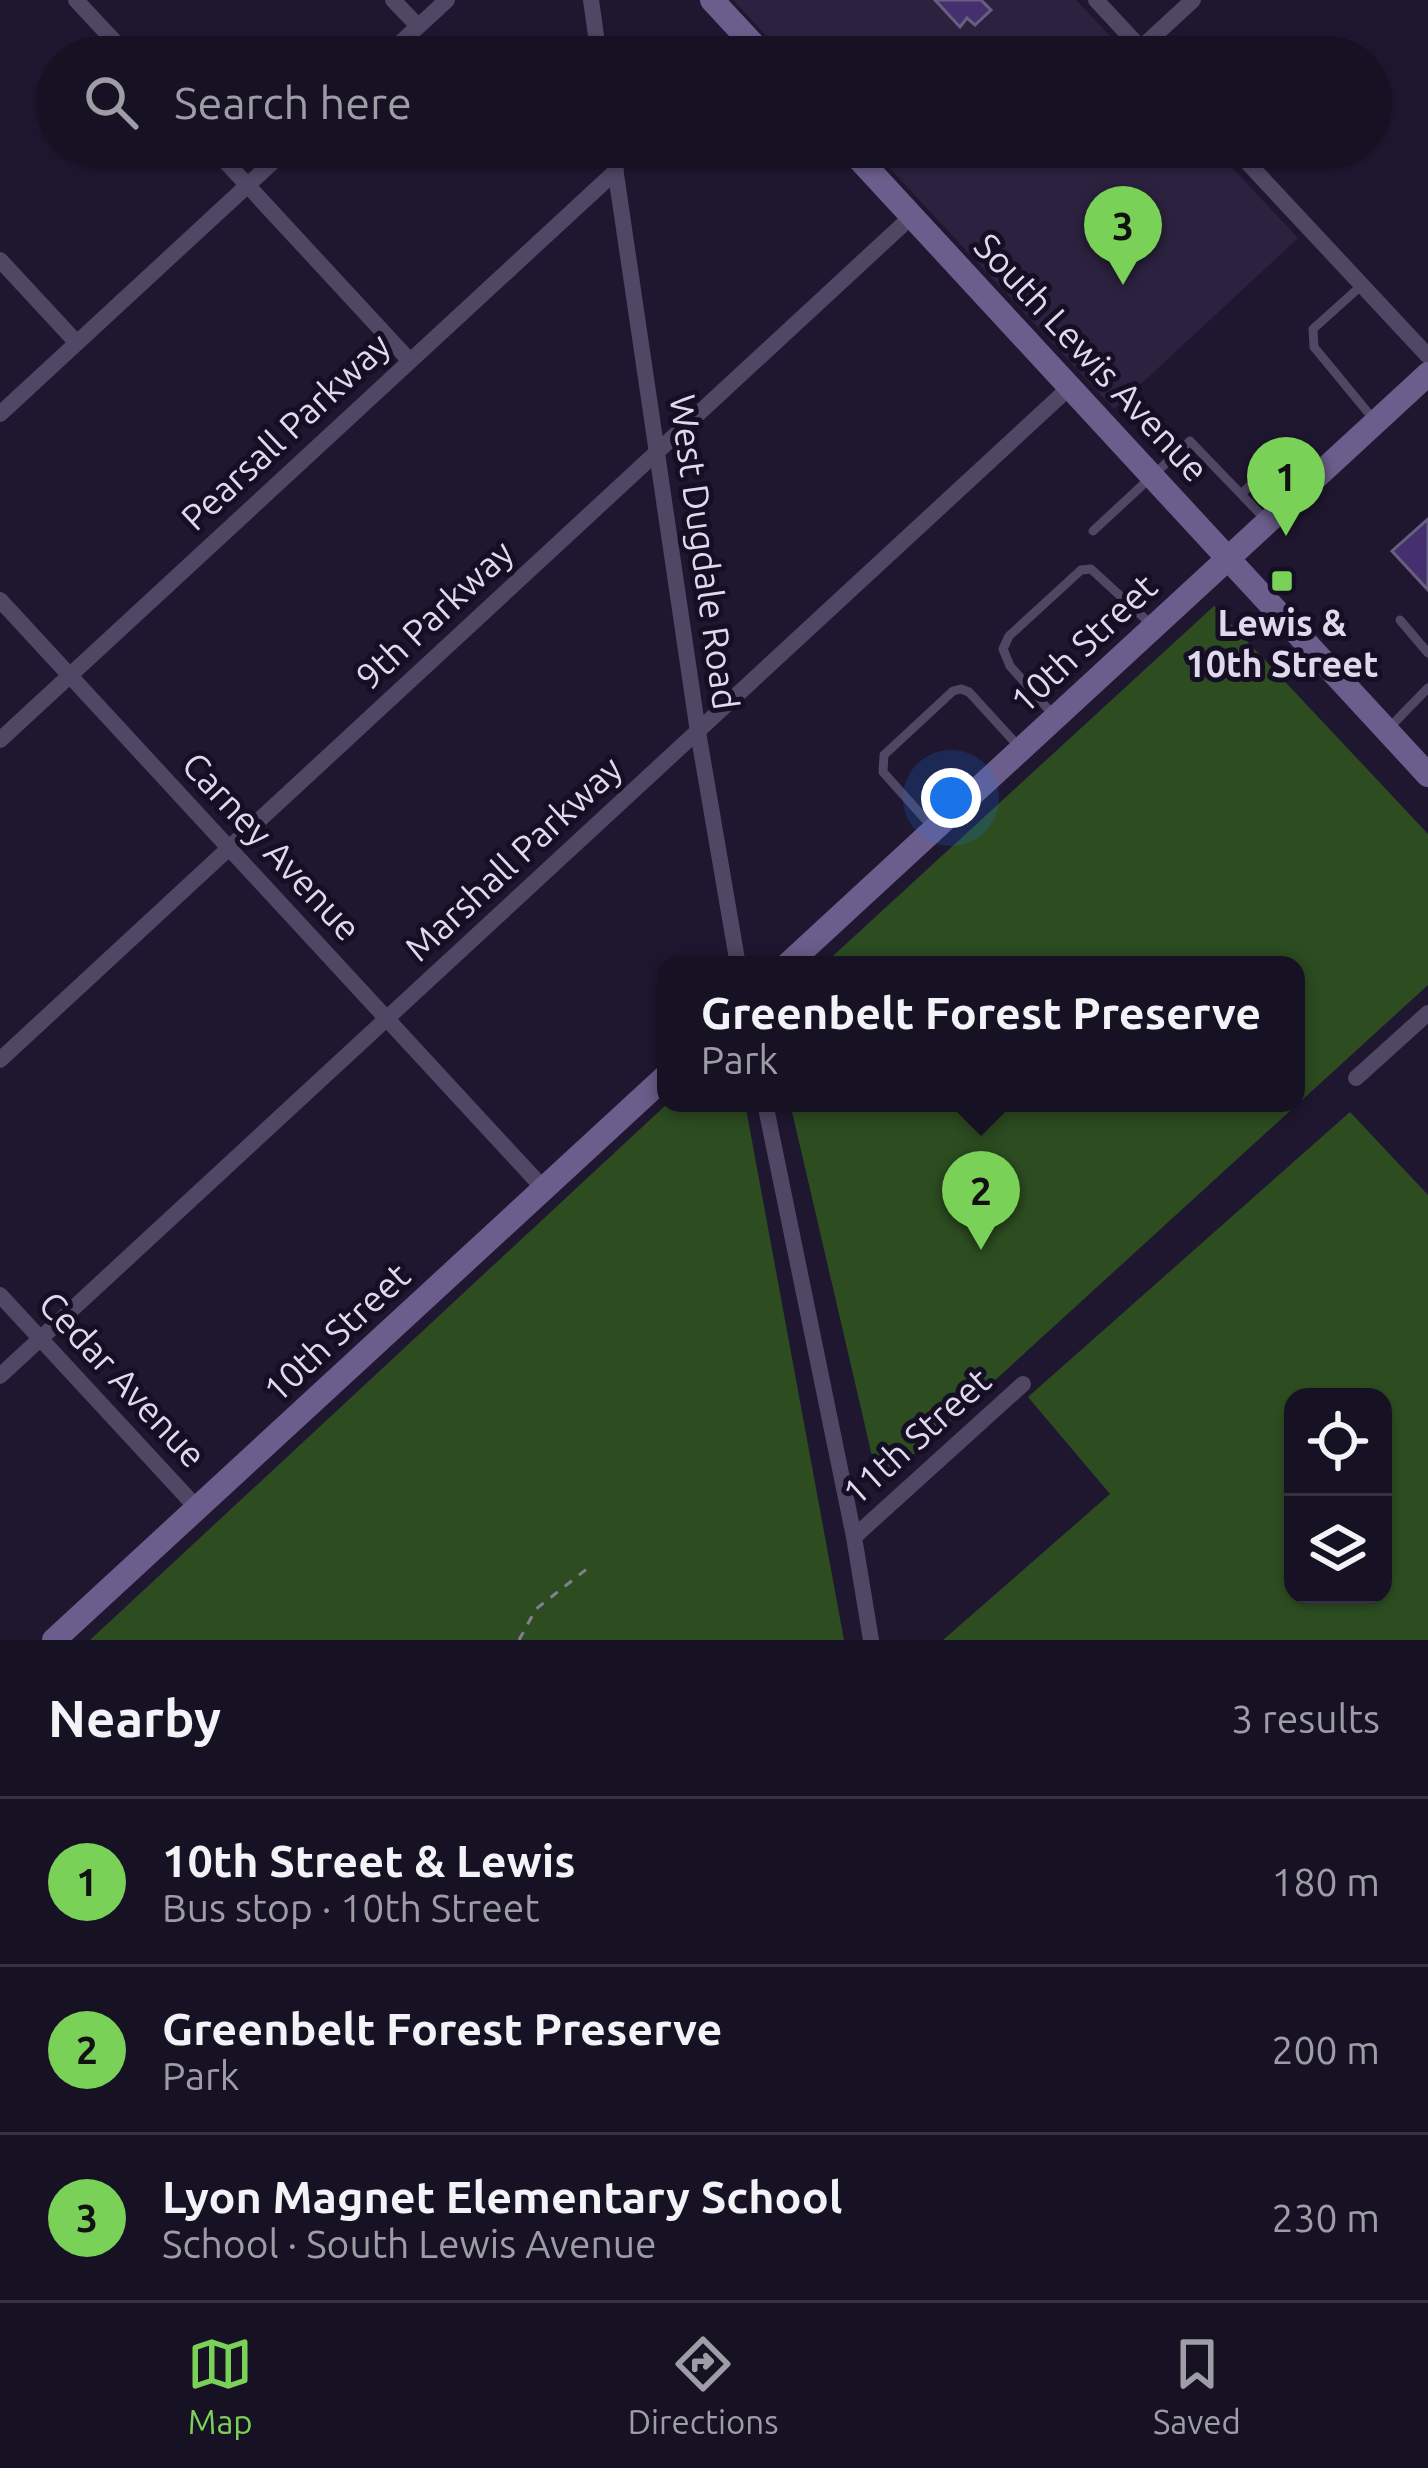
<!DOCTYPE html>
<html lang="en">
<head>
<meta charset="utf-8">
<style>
  :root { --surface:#171124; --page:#241f31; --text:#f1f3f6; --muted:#9e9da6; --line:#363141; --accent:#79d157 }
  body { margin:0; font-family:Ubuntu,sans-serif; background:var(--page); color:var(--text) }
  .controls { position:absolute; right:36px; bottom:36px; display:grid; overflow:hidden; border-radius:24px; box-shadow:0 3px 9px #0004 }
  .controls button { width:108px; height:108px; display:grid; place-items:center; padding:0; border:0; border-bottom:3px solid var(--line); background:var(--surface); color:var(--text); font:60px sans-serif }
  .you { position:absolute; left:951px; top:798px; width:42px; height:42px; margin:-30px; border:9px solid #fff; border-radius:50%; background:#1a73e8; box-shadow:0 0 0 18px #1a73e833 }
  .badge { display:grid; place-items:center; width:78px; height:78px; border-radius:50%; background:var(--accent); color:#111; font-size:39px; font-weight:700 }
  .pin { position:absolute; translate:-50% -99px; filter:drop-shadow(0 3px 6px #0008) }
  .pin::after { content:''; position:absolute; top:63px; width:42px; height:36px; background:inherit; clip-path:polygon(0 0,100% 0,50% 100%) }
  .popup { position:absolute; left:657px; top:956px; width:648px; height:156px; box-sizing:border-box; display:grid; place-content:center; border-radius:24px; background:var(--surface); filter:drop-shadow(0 3px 9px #0005); font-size:39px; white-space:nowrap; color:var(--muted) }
  .popup b { font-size:45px; color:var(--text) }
  .popup::after { content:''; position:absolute; left:50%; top:100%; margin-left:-24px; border:24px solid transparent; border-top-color:var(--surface) }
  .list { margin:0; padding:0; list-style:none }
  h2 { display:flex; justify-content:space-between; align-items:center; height:156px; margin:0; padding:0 48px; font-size:51px }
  h2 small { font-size:39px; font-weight:400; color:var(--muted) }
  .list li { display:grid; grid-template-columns:78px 1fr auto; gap:36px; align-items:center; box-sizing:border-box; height:168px; padding:0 48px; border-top:3px solid var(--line) }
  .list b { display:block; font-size:45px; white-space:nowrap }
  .list p { margin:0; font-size:39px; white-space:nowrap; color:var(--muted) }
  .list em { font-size:39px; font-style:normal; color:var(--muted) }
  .icon { flex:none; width:66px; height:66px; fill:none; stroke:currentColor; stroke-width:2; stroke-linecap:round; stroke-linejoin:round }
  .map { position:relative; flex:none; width:1428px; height:1640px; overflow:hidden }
  .search { position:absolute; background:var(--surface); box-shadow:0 3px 9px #0004; left:36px; right:36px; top:36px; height:132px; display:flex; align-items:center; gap:30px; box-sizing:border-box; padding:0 42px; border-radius:66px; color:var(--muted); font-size:45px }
  .sheet { height:660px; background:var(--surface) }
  nav { display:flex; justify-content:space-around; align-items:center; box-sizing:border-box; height:168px; border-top:3px solid var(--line); background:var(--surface); font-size:33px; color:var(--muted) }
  nav a { display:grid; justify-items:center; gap:6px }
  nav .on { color:var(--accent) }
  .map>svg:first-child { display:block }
</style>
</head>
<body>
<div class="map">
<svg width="1428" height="1640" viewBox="0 0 1428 1640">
  <rect width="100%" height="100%" fill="#1f1730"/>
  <path fill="#2c2240" d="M733,0h343l54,57h-344z
    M870,147h343l85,91 -184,171z"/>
  <path fill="#2d4d21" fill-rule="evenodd" d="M1214,606l214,228v151l-549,501 -89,-383h506v-138h-473z
    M668,1103h77l99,537h-754z
    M1350,1112l78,83v445h-485l167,-146 -82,-97zM1383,1397v198h-90v-198z"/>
  <path fill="#452f6e" stroke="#675f7d" stroke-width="3" d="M935,0h46l10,10 -16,15 -8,-7 -7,9z
    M1428,519v71l-36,-39z"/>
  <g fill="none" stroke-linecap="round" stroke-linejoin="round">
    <path stroke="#847e92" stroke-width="3" stroke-dasharray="9 9" stroke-linecap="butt" d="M519,1640l17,-31 52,-41"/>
    <path stroke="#4f4764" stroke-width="9" d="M1362,285l-49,44 1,18 61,74
      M1241,494l43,-40 26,27
      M1093,531l97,-90 75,78
      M1400,620l28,33
      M1055,717l-45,-51 -7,-17 6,-13 72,-66 10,-1 63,58
      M1387,730l41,-42
      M934,829l-51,-57 1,-17 69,-64 8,-2 8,3 52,57"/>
    <path stroke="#4f4764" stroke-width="16" d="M76,0l53,57
      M393,0l25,26
      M591,0l8,57
      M1096,0l53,57
      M1141,48l52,-48
      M385,57l62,-57
      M212,147l198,214
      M612,147l86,585 40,233
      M1233,147l195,209
      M0,260l77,83
      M0,414l289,-267
      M0,600l544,589
      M0,740l616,-569
      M0,1060l912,-844
      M1356,1078l72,-65
      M765,1103l89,434 17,103
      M0,1295l197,213
      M0,1376l1070,-989
      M854,1537l169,-153"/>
    <path stroke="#6c5e8c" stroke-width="24" d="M712,0l53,57
      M848,147l580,628
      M787,965l641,-591
      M54,1640l612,-564"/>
  </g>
  <rect fill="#79d157" stroke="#160e25" stroke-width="4.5" x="1270" y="569" width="24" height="24" rx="6"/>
  <g text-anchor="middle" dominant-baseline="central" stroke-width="10" stroke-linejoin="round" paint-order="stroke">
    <g font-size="36" fill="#dedaeb" stroke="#160e25">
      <text transform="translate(1092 357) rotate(47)">South Lewis Avenue</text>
      <text transform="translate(285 431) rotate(-43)">Pearsall Parkway</text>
      <text transform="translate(705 552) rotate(82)">West Dugdale Road</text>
      <text transform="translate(434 614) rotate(-43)">9th Parkway</text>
      <text transform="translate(1083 643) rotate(-43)">10th Street</text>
      <text transform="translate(272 846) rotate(47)">Carney Avenue</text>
      <text transform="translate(513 858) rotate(-43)">Marshall Parkway</text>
      <text transform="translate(336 1332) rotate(-43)">10th Street</text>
      <text transform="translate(123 1379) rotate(47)">Cedar Avenue</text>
      <text transform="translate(916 1436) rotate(-42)">11th Street</text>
    </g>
    <g font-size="36" font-weight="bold" fill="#dedaeb" stroke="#160e25">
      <text x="1282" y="622">Lewis &amp;<tspan x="1282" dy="41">10th Street</tspan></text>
    </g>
  </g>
</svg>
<div class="controls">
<button><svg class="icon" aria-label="locate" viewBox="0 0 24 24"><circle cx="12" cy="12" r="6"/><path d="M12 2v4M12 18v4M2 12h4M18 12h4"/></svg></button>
<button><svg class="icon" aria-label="layers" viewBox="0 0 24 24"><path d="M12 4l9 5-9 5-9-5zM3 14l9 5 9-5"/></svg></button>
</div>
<div class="you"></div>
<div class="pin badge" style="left:1286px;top:536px">1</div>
<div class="pin badge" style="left:981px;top:1250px">2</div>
<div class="popup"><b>Greenbelt Forest Preserve</b>Park</div>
<div class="pin badge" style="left:1123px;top:285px">3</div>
<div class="search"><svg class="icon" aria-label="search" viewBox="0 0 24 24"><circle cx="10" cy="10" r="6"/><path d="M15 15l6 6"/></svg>Search here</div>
</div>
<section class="sheet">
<h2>Nearby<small>3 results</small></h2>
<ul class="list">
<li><span class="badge">1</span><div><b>10th Street &amp; Lewis</b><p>Bus stop · 10th Street</p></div><em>180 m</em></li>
<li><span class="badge">2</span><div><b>Greenbelt Forest Preserve</b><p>Park</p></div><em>200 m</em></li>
<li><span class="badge">3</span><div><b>Lyon Magnet Elementary School</b><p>School · South Lewis Avenue</p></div><em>230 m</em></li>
</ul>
</section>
<nav>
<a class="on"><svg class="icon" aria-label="map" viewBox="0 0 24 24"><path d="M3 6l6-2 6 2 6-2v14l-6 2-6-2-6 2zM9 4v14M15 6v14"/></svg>Map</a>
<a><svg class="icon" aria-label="directions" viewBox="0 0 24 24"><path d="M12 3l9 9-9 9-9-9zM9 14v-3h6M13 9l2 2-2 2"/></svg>Directions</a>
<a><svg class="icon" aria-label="saved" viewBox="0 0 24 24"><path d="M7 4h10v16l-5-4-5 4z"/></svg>Saved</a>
</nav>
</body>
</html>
